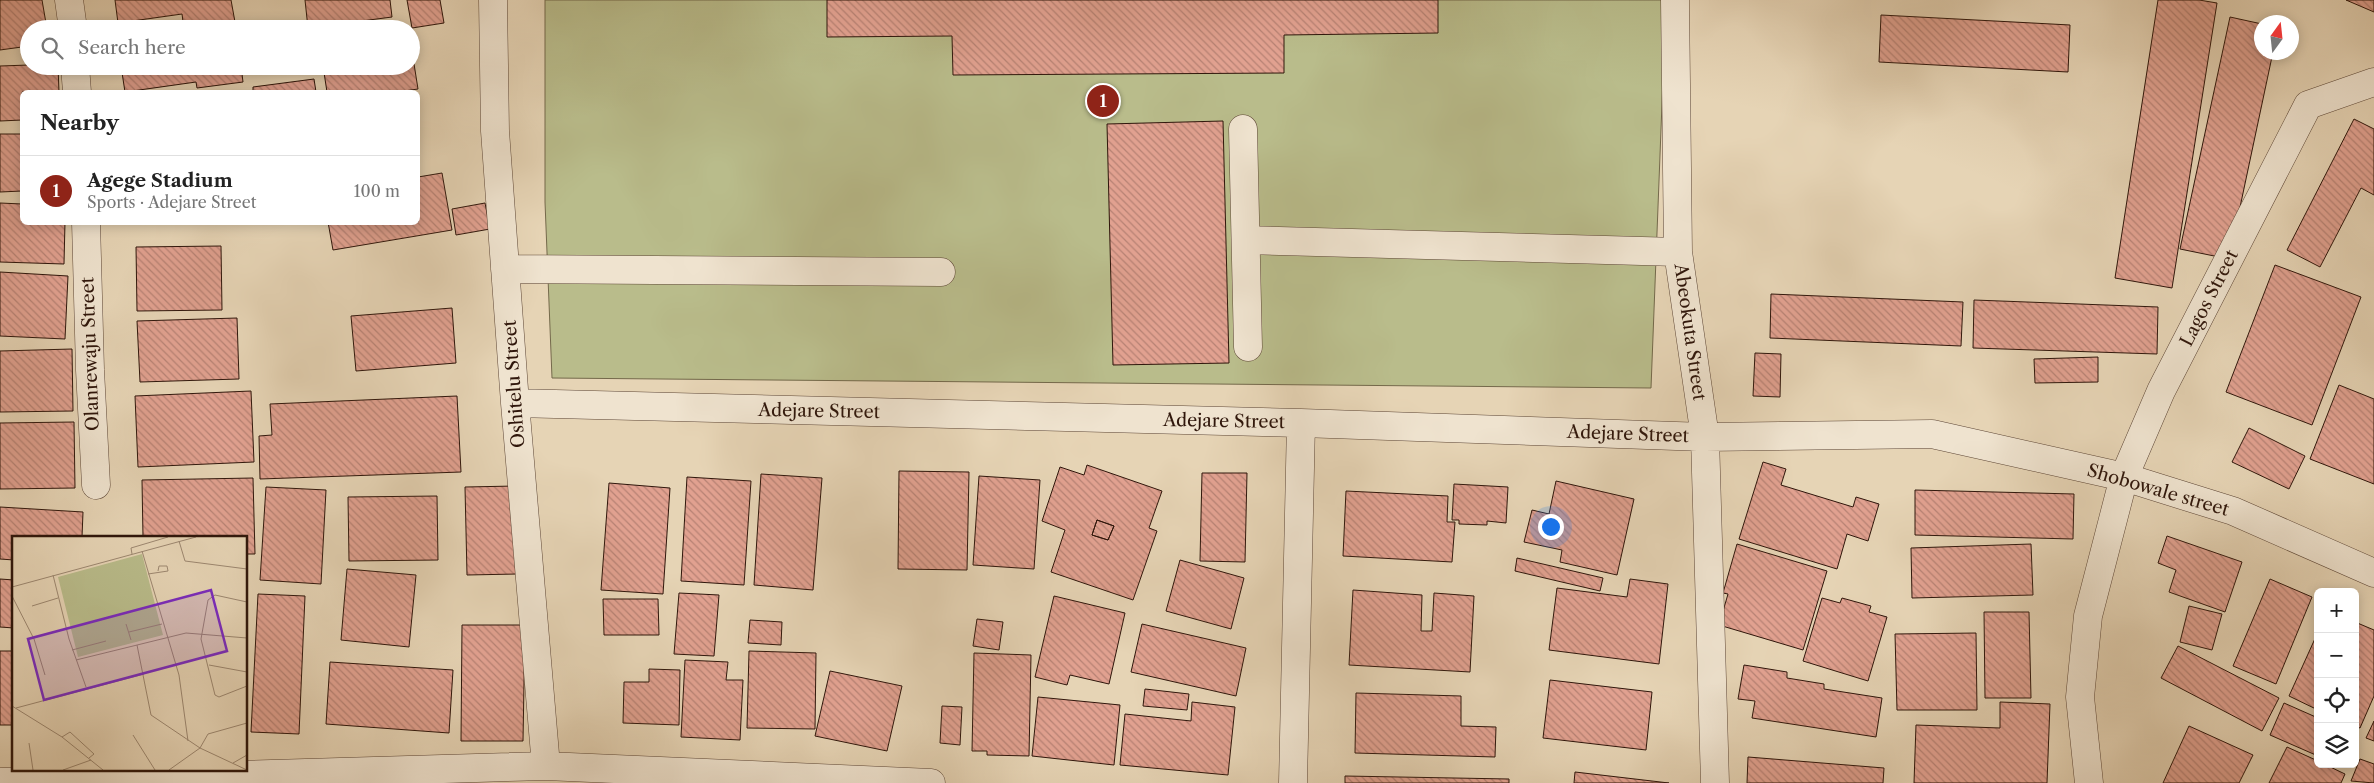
<!DOCTYPE html>
<html lang="en">
<head>
<meta charset="utf-8">
<style>
  :root { --surface:#fff; --page:#f6f6f6; --text:#222; --muted:#767676; --line:#e0e0e0; --accent:#8f2418 }
  body { margin:0; font-family:"Libre Caslon Text",serif; background:var(--page); color:var(--text) }
  .controls { position:absolute; right:15px; bottom:15px; display:grid; overflow:hidden; border-radius:8px; box-shadow:0 2px 12px #0003 }
  .controls button { width:45px; height:45px; display:grid; place-items:center; padding:0; border:0; border-bottom:1px solid var(--line); background:var(--surface); color:var(--text); font:25px sans-serif }
  .compass { position:absolute; left:2254px; top:15px; width:45px; height:45px; border-radius:50%; background:var(--surface); box-shadow:0 2px 12px #0003; rotate:15deg }
  .you { position:absolute; left:1550px; top:526px; width:18px; height:18px; margin:-12px; border:4px solid #fff; border-radius:50%; background:#1a73e8; box-shadow:0 0 0 8px #1a73e833 }
  .badge { display:grid; place-items:center; width:32px; height:32px; border-radius:50%; background:var(--accent); color:#fff; font-size:16px; font-weight:700 }
  .pin { position:absolute; translate:-50% -50%; border:2px solid #fff; box-shadow:0 1px 5px #0006 }
  .list { margin:0; padding:0; list-style:none }
  h2 { display:flex; justify-content:space-between; align-items:center; height:65px; margin:0; padding:0 20px; font-size:21px }
  h2 small { font-size:16px; font-weight:400; color:var(--muted) }
  .list li { display:grid; grid-template-columns:32px 1fr auto; gap:15px; align-items:center; box-sizing:border-box; height:70px; padding:0 20px; border-top:1px solid var(--line) }
  .list b { display:block; font-size:19px; white-space:nowrap }
  .list p { margin:0; font-size:16px; white-space:nowrap; color:var(--muted) }
  .list em { font-size:16px; font-style:normal; color:var(--muted) }
  .icon { flex:none; width:28px; height:28px; fill:none; stroke:currentColor; stroke-width:2; stroke-linecap:round; stroke-linejoin:round }
  .map { position:relative; flex:none; width:2374px; height:783px; overflow:hidden }
  .search { position:absolute; background:var(--surface); box-shadow:0 2px 12px #0003; left:20px; top:20px; width:400px; height:55px; display:flex; align-items:center; gap:12px; box-sizing:border-box; padding:0 18px; border-radius:28px; color:var(--muted); font-size:19px }
  .panel { position:absolute; background:var(--surface); box-shadow:0 2px 12px #0003; left:20px; top:90px; width:400px; height:135px; border-radius:8px }
  .map>svg:first-child { display:block }
</style>
</head>
<body>
<div class="map">
<svg width="2374" height="783" viewBox="0 0 2374 783">
  <defs>
    <pattern id="building-back-hatch" width="6" height="6" patternUnits="userSpaceOnUse" patternTransform="scale(1.25)"><rect width="6" height="6" fill="#e1a190"/><path d="M-1 5l2 2M0 0l6 6M5-1l2 2" fill="none" stroke="#b78274"/></pattern>
  </defs>
  <rect width="100%" height="100%" fill="#e6d4b5"/>
  <filter id="stains"><feTurbulence type="fractalNoise" baseFrequency=".004" numOctaves="4"/><feColorMatrix values="0 0 0 0 .2 0 0 0 0 .09 0 0 0 0 .02 0 0 0 .5 -.17"/></filter>
  <radialGradient id="worn" r=".72"><stop offset=".6" stop-color="#630" stop-opacity="0"/><stop offset="1" stop-color="#630" stop-opacity=".3"/></radialGradient>
  <path fill="#b9bc8b" stroke="#74694b" d="M545,0h1121l-15,388 -1099,-10 -7,-176z"/>
  <path fill="url(#building-back-hatch)" stroke="#2f160b" fill-rule="evenodd" d="M0,0h42l5,29h-18v17l-29,4z
    M115,0h116l4,22 -51,7 -2,-15 -64,9z
    M305,0h85l2,17 -84,11z
    M407,0h33l4,23 -32,5z
    M827,0h611v33l-154,2v38l-331,2 -1,-39 -125,1z
    M2158,0h41l18,3 -45,285 -57,-10z
    M2346,0h28v12z
    M1881,15l189,10 -2,47 -189,-10z
    M2230,17l32,7v28h11l-44,207 -49,-10z
    M183,26v3h-19z
    M411,45l7,44 -21,3h-70l-4,-26h88z
    M29,65l29,1 1,26h-37v28l-22,1v-55z
    M121,66h120l2,16 -46,6 -1,-6 -71,10z
    M292,66h20v6l-21,-1z
    M314,79l2,13h-63v-5z
    M2354,119l20,10v66l-13,-7 -41,79 -33,-17z
    M1223,121l6,242 -116,2 -6,-241z
    M0,134h22v57l-22,1z
    M442,173l10,57 -119,20 -5,-28h90v-45z
    M0,203l22,1v18h43l-1,42 -64,-2z
    M485,203l5,26 -34,6 -4,-26z
    M221,246l1,64 -85,1 -1,-64z
    M2275,265l86,32 -49,128 -86,-33z
    M0,272l68,4 -3,63 -65,-3z
    M1771,294l192,8 -2,44 -191,-8z
    M1974,300l184,7 -1,47 -184,-6z
    M452,308l4,55 -100,8 -5,-55z
    M237,318l2,61 -99,3 -3,-61z
    M72,349l1,62 -73,1v-61z
    M1755,353l26,1 -1,43 -27,-1z
    M2098,357v25l-63,1 -1,-24z
    M2339,385l35,14v85l-64,-25z
    M251,391l3,71 -116,5 -3,-71z
    M457,396l4,76 -201,7 -1,-43 13,-1 -2,-31z
    M74,422l1,66 -75,1v-66z
    M2249,428l56,28 -16,33 -57,-27z
    M1763,462l23,7 -5,16 72,22 3,-10 23,7 -11,37 -21,-7 -10,35 -98,-30z
    M1087,465l75,26 -13,37 8,3 -24,69 -82,-28 14,-42 -23,-9 18,-54 24,8zM1097,520l17,6 -6,14 -16,-5z
    M899,471l70,1 -2,98 -69,-1z
    M1202,473h45l-2,89 -45,-1z
    M761,474l61,4 -9,112 -59,-5z
    M979,476l61,4 -6,89 -61,-4z
    M687,477l64,4 -7,104 -63,-4z
    M253,478l2,76h-9v-17h-103l-1,-57z
    M1556,481l78,18 -17,76 -57,-13 2,-12 -38,-8 8,-32 17,4z
    M609,483l61,5 -7,106 -62,-4z
    M1454,484l54,3 -2,36 -19,-2v4l-28,-1v-4h-7z
    M516,486l2,88 -51,1 -2,-88z
    M266,487l60,3 -5,94 -61,-4z
    M1915,490l159,4 -1,45 -158,-4z
    M1346,491l102,5 -1,26h8l-3,40 -109,-6z
    M437,496l1,64 -89,1 -1,-64z
    M0,507l83,5 -1,25h-68v23l-14,-1z
    M1097,520l17,6 -6,14 -16,-5z
    M2167,536l75,26 -17,50 -56,-20 7,-22 -18,-7z
    M1737,544l90,27 -24,79 -84,-25 9,-31 -5,-1z
    M2031,544l2,51 -121,3 -1,-50z
    M1517,558l86,20 -3,13 -85,-20z
    M1180,560l64,18 -13,51 -65,-18z
    M347,569l69,6 -7,72 -68,-7z
    M0,579l14,1v48l-14,-1z
    M1630,579l38,5 -9,80 -110,-14 8,-62 70,9z
    M2270,579l42,18 -36,87 -43,-18z
    M1353,590l69,5 -1,36h11l2,-38 40,3 -4,76 -121,-7z
    M679,593l40,2 -5,61 -40,-2z
    M258,594l47,2 -6,138 -48,-2z
    M1054,596l71,17 -16,71 -39,-9 -3,10 -32,-8z
    M1822,598l18,5 2,-5 29,8 -2,6 18,5 -19,64 -65,-20z
    M603,599h55l1,36h-55z
    M2189,606l33,8 -10,36 -32,-8z
    M1984,612h45l2,86h-46z
    M977,619l26,3 -4,28 -26,-4z
    M750,620l32,2 -1,23 -33,-2z
    M2355,622l19,8v66l-14,32 -5,-2z
    M1142,624l104,24 -10,48 -105,-24z
    M462,625h63l-2,116h-62z
    M2318,632v78l-29,-14z
    M1976,633l1,77h-80l-2,-76z
    M2178,646l101,52 -17,33 -101,-53z
    M0,651h14v74h-14z
    M749,651l67,2 -1,76 -68,-1z
    M974,653l57,2 -2,101 -42,-1v-4h-15z
    M685,660l43,2 -2,18h17l-3,60 -59,-3z
    M330,662l123,8 -4,63 -123,-9z
    M1744,665l43,7v6l37,6v5l58,9 -6,39 -124,-19 3,-17 -17,-2z
    M649,669l31,1 -1,55 -56,-2 1,-41h25z
    M830,671l72,15 -15,65 -72,-15z
    M1550,680l102,12 -6,58 -103,-12z
    M1145,689l44,5 -2,16 -44,-4z
    M1356,693l105,3v30l35,1 -1,30 -140,-4z
    M1038,697l82,8 -6,60 -82,-9z
    M1192,702l43,5 -7,68 -108,-10 5,-51 66,7z
    M2000,702l50,2 -3,79h-133l2,-58 84,3z
    M2284,703l34,15v38l-48,-21z
    M942,706l20,1 -2,38 -20,-2z
    M2374,721v20l-8,-3z
    M2189,726l64,29 -14,28h-76z
    M2287,747l31,14v3h6l21,10 -4,9h-72z
    M1748,757l136,11 -1,15h-136z
    M2360,759l14,5v19l-23,-2z
    M1575,772l94,11h-95z
    M1345,776l164,3v4h-164z"/>
  <g fill="none" stroke-linecap="round" stroke-linejoin="round">
    <g stroke="#5d4636" stroke-width="29">
      <path id="minor" d="M69,0l4,29
        M493,0l2,131 20,272 31,363
        M1675,0l3,252 27,185 10,346
        M75,66l2,26
        M1243,129l5,218
        M86,222l4,148 6,115
        M1246,240l432,12
        M505,269l436,3
        M515,403l786,20 404,14 227,-3 192,43 109,34 141,62
        M0,782l546,-16 385,17
        M1293,783l8,-360
        M2089,783l-9,-86 8,-81 36,-139 37,-86 147,-286 66,-23"/>
    </g>
    <use href="#minor" stroke="#efe3cf" stroke-width="28"/>
  </g>
  <g text-anchor="middle" dominant-baseline="central" stroke-width="4" stroke-linejoin="round" paint-order="stroke">
    <g font-size="18" fill="#2f160b" stroke="#efe3cf">
      <text transform="translate(2209 298) rotate(-63)">Lagos Street</text>
      <text transform="translate(1690 332) rotate(82)">Abeokuta Street</text>
      <text transform="translate(90 354) rotate(-92)">Olanrewaju Street</text>
      <text transform="translate(514 384) rotate(-94)">Oshitelu Street</text>
      <text transform="translate(819 411) rotate(1)">Adejare Street</text>
      <text transform="translate(1224 421) rotate(1)">Adejare Street</text>
      <text transform="translate(1628 434) rotate(2)">Adejare Street</text>
      <text transform="translate(2158 490) rotate(16)">Shobowale street</text>
    </g>
  </g>
  <g transform="translate(12 536)">
    <rect width="235" height="235" fill="#e6d4b5"/>
    <path d="M130,18l21,81 -85,22 -20,-80z" fill="#b9bc8b"/>
    <path fill="none" stroke="#9d8871" stroke-width="1" d="M167,5l6,20 62,8M130,15l37,124 9,66M120,18l-1,-6 37,-11M136,38l20,-3 -1,-5h-8l-1,5M41,39l16,64 17,48M0,51l184,-50M0,60l22,43 11,36M235,66l-32,-7 -7,5 -7,39 14,56 4,2 28,-11M20,70l26,-8M114,88l5,16M117,96l33,-8M125,109l14,70 49,33 47,22M60,114l34,-9M64,124l110,-27 61,5M197,129l38,7M0,170l50,31 41,33M4,172l128,-34M121,199l22,35M50,201l8,-5 24,22 -5,4M17,207l4,27M221,227l14,-8M51,234l28,-10M157,234l31,-22 8,-14 39,-11"/>
    <path fill="#7b2cbf" fill-opacity="0.15" stroke="#7b2cbf" stroke-width="2.5" d="M199,54l16,61 -183,49 -16,-61z"/>
    <rect width="235" height="235" fill="none" stroke="#2f160b" stroke-width="2.5"/>
  </g>
  <rect width="100%" height="100%" filter="url(#stains)"/>
  <rect width="100%" height="100%" fill="url(#worn)"/>
</svg>
<div class="controls">
<button>+</button>
<button>−</button>
<button><svg class="icon" aria-label="locate" viewBox="0 0 24 24"><circle cx="12" cy="12" r="6"/><path d="M12 2v4M12 18v4M2 12h4M18 12h4"/></svg></button>
<button><svg class="icon" aria-label="layers" viewBox="0 0 24 24"><path d="M12 4l9 5-9 5-9-5zM3 14l9 5 9-5"/></svg></button>
</div>
<svg class="compass" viewBox="-18 -18 36 36"><path d="M0-13l5 13h-10z" fill="#e53935"/><path d="M0 13l5-13h-10z" fill="#767676"/></svg>
<div class="you"></div>
<div class="pin badge" style="left:1103px;top:101px">1</div>
<div class="search"><svg class="icon" aria-label="search" viewBox="0 0 24 24"><circle cx="10" cy="10" r="6"/><path d="M15 15l6 6"/></svg>Search here</div>
<section class="panel">
<h2>Nearby<small></small></h2>
<ul class="list">
<li><span class="badge">1</span><div><b>Agege Stadium</b><p>Sports · Adejare Street</p></div><em>100 m</em></li>
</ul>
</section>
</div>
</body>
</html>
